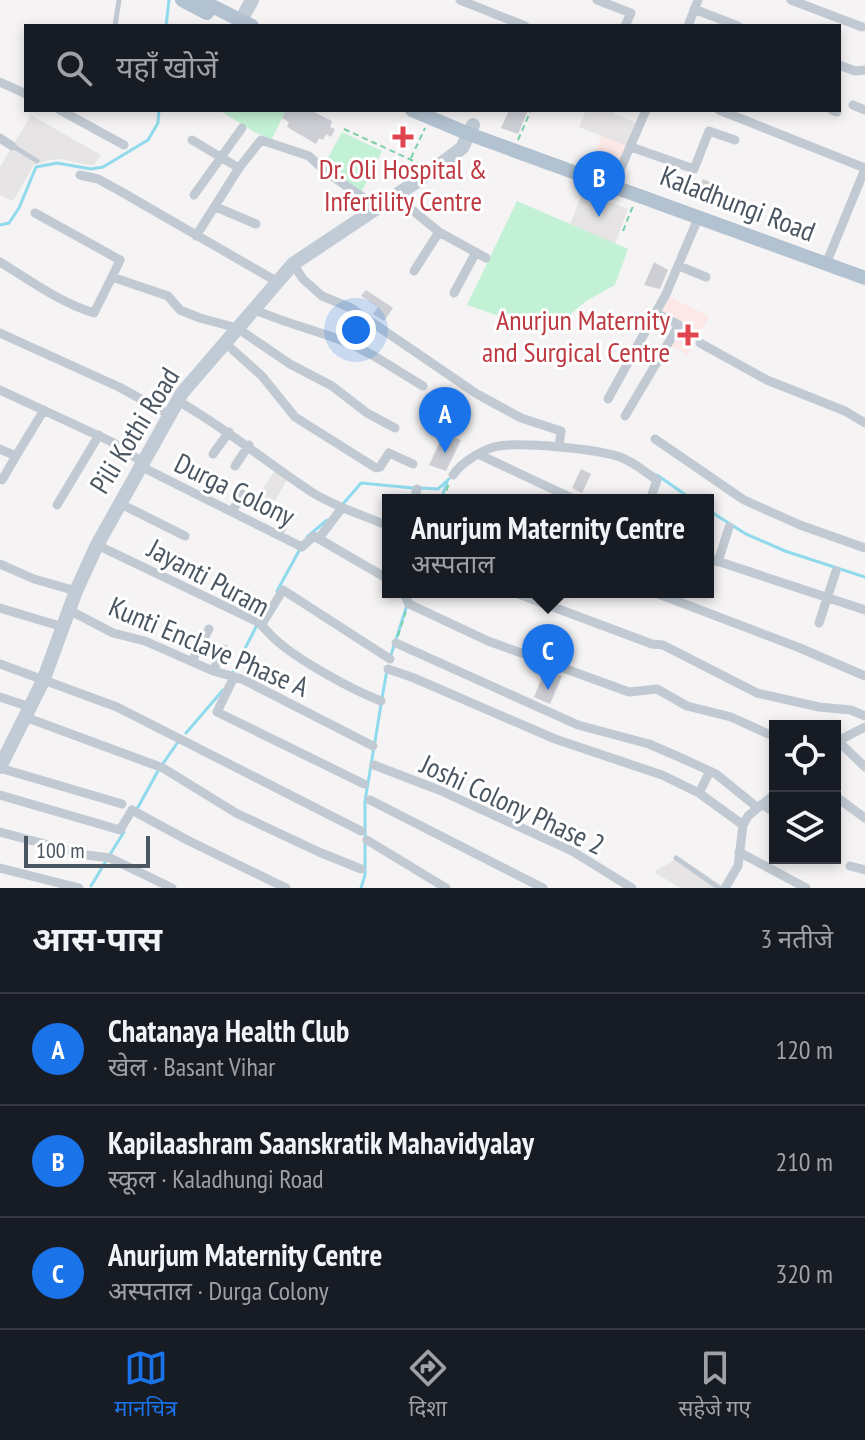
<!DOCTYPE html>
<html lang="hi">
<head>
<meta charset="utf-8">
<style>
  :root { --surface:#171b24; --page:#242831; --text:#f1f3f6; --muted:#9ea1a6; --line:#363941; --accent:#1a73e8 }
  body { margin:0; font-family:"PT Sans Narrow","Noto Sans Devanagari",sans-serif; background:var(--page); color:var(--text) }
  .controls { position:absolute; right:24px; bottom:24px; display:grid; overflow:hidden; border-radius:0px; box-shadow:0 4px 12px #0003 }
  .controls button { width:72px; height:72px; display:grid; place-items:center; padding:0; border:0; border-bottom:2px solid var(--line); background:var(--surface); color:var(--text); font:40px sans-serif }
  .scale { position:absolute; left:24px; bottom:20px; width:126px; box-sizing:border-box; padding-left:8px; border:4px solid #4a5661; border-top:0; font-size:22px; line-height:28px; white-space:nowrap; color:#4a5661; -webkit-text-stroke:6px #fff; paint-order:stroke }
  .you { position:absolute; left:356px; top:330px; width:28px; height:28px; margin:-20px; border:6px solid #fff; border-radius:50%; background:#1a73e8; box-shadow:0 0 0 12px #1a73e833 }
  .badge { display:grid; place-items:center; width:52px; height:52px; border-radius:50%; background:var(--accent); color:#fff; font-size:26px; font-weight:700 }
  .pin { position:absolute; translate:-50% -66px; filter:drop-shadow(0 2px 4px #0008) }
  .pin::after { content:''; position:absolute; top:42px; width:28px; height:24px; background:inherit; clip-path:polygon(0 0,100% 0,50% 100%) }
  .popup { position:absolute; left:382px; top:494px; width:332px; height:104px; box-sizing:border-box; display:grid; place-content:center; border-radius:0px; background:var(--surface); filter:drop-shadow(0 2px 6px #0005); font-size:26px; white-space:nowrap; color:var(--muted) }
  .popup b { font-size:30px; color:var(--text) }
  .popup::after { content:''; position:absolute; left:50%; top:100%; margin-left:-16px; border:16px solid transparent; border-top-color:var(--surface) }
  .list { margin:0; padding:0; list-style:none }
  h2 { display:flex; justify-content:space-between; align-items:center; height:104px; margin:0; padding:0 32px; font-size:34px }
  h2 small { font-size:26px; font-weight:400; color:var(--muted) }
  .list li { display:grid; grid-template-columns:52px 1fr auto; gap:24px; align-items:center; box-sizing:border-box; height:112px; padding:0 32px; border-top:2px solid var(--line) }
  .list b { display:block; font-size:30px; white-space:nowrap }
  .list p { margin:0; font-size:26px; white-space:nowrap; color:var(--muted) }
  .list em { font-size:26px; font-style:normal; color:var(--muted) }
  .icon { flex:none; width:44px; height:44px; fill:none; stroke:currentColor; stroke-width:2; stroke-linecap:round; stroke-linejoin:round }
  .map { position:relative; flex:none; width:865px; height:888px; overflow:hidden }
  .search { position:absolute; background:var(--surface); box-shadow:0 4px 12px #0003; left:24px; right:24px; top:24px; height:88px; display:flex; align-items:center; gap:20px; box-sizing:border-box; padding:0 28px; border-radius:0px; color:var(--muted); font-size:30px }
  .sheet { height:440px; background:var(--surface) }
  nav { display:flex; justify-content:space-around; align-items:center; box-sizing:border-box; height:112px; border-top:2px solid var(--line); background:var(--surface); font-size:22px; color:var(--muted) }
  nav a { display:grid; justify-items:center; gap:4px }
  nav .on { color:var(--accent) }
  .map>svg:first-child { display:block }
</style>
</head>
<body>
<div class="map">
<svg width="865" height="888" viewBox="0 0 865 888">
  <rect width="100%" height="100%" fill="#f5f3f3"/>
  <path fill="#e6e4e5" d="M586,110h29l-1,4 23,9 -10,23 -48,-19z
    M31,115l70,40 -8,11 -32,-7 -11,1 -16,5 -21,36 -13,-6v-28z
    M583,192l45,17 -13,35 -45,-20z
    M275,470l13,8 -15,26 -14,-9z
    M679,857l44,29 -2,2h-41l-26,-16z"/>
  <path fill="#fce8e6" d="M601,136l26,10 -10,26 -25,-10z
    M670,297l39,19 -21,39 -17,-10 11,-20 -21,-12z"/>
  <path fill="#c3f1d5" d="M219,110h67l-14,29 -16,-6z
    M342,132l40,19 -20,40 -22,-13 -16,-13z
    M517,201l111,48 -13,36 -29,16 -37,32 -82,-28z"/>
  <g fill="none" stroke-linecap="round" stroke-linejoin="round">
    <path stroke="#90daee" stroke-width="3" d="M166,26l3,-26
      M0,225l9,-2 10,-15 17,-41 21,-4 34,6 12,-2 45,-27 10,-17 1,-13
      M657,475l36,25
      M421,488l17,1 11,-10
      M441,500l6,-18
      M343,504l18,-21 52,5
      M708,510l38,24 39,17 80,26
      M307,537l20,-17
      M277,591l23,-42
      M391,655l16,-50
      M233,672l24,-47
      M382,698l5,-28
      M186,733l37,-43
      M162,765l16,-23
      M137,809l22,-40
      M109,856l15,-24
      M91,886l15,-25
      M361,888l4,-13v-74l16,-96"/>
  </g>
  <path fill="#cdcfd5" d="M286,110h24l22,11 -2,6 5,2 -4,8 -5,-3 -3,6 -4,-2 -3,6 -29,-17 2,-5 -7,-4z
    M509,110h19l-10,24 -17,-6z
    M703,179l17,7 -8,19 -17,-8z
    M654,262l14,8 -8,19 -16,-4z
    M366,290l27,18 -9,13 -11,-7 5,-7 -17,-11z
    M444,433l17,7 -15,31 -17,-6z
    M581,469l10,5 -9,19 -10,-5z
    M545,670l17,6 -12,28 -16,-7z"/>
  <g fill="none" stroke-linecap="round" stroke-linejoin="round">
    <path stroke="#7ad0a6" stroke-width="2" stroke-dasharray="6 4" stroke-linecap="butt" d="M344,129l74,34
      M518,140l13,-30
      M411,158l14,-30
      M623,231l10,-25
      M443,500l6,-17
      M398,636l8,-25"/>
    <path stroke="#c1cad2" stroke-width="5" d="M115,26l4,-26
      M13,146l24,15
      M676,858l43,30"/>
    <path stroke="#c1cad2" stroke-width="9" d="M460,0l65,26
      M597,0l34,13 -6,13
      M791,0l71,27
      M694,9l44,17
      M688,26l10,-26
      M839,65l16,6 10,-1
      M0,82l26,12
      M853,105l12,5
      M60,110l64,35
      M719,110l146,58
      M832,110l5,2
      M0,138l12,8
      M192,140l47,28
      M631,147l63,22 15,-38 26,9
      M80,175l18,4 22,12 156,90
      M614,184l32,-74
      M194,195l48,-67
      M394,195l45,37 47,26
      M216,207l40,17
      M35,213l85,47 -8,17
      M196,236l43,-68 22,-28 48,16 17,16 51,35
      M0,262c31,19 59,40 94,51l18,-36 56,19 12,14 20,8 37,10 53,36 42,22 35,27 28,15
      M293,264l10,15 19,17 29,12 126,86 44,24 40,13 -2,16
      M826,264l39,-95
      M679,266l27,11
      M414,271l25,-39
      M454,293l22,-41
      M253,309c27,12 54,19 82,29 32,11 59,31 88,48
      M0,333l119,54 51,28
      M225,343l37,33 33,41 81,51 4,-1 9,-14 24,11
      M700,343l67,37 78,31 20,12
      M0,390l112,52 32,21
      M608,399l58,-105 33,-78
      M178,401c48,27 89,62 135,92 23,14 50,22 75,33
      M625,416l54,-91 -23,-12
      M655,439l89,61 56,25 65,23
      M0,449l16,7 28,-46
      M213,454l16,-22
      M480,455l96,45
      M235,466l14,-21
      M142,467l160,80 12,-11 74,43
      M453,475c8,-12 27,-24 41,-28 23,-6 103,2 126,10 14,5 25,15 37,23l-7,20
      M2,480l14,-24
      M414,500l3,-11
      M119,503l66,33
      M57,505l42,-70
      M232,512l10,-18
      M278,535l9,-17
      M319,538l23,-30
      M97,545l161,77c6,5 11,12 18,18 22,20 76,50 105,61
      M708,558l157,52
      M718,562l11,-35
      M0,564l34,15 42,12
      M403,592l6,12 79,37 75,27 66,24 28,-3 30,17 44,11 44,20
      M513,592l139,52 11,1 94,48 62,14 32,3 14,6
      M653,592l147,56 65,28
      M0,608l63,19
      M69,610l44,23 32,8 68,30 29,8 131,67
      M819,623l17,-52
      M262,624l21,-34 107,69
      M396,643l182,82 71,19 39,17 28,13 42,34
      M192,661l17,-32
      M0,664l117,43 244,124
      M388,669l26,9 141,61 107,36 37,18 44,32
      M213,671l11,-22
      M234,677l-17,35 147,72
      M0,697l30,10
      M25,717l138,51 73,45 83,39 42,17
      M838,741l27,26
      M836,742l29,-15
      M374,765l65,25 133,61 60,37
      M0,768l122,36
      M699,793l11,-22
      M0,795l120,35 12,-20 55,30 99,48
      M835,796l30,22
      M370,800l173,88
      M762,804l13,9
      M0,832l86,23 24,3 62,30
      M367,840l79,48
      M739,852l67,36
      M850,866l15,4
      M0,868l79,20
      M725,888l13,-22 5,-41 5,-9 27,-22"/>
    <path stroke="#c1cbd6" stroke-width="14" d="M238,26l14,-26
      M0,767l43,-86 33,-90 21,-46 85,-152 111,-129 129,-86 40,-30 11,-23"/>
    <path stroke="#b3c2d1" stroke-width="14" d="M182,0l25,13
      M200,0l52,26
      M412,110l57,24 396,144"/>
  </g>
  <g fill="#e0444e" stroke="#fff" stroke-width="3">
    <path d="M399 125h8v8h8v8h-8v8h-8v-8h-8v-8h8z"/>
    <path d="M684 323h8v8h8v8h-8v8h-8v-8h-8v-8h8z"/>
  </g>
  <g text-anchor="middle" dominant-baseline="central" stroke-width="6" stroke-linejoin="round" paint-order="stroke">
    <g font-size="28" fill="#be3a42" stroke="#fff">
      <text x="403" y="168">Dr. Oli Hospital &amp;<tspan x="403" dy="32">Infertility Centre</tspan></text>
      <text x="670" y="319" text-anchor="end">Anurjun Maternity<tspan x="670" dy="32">and Surgical Centre</tspan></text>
    </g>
    <g font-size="28" fill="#4a5661" stroke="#fff">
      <text transform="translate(738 203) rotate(21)">Kaladhungi Road</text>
      <text transform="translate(134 430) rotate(-58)">Pili Kothi Road</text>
      <text transform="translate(235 489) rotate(26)">Durga Colony</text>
      <text transform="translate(209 577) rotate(28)">Jayanti Puram</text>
      <text transform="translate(209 646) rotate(23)">Kunti Enclave Phase A</text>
      <text transform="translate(513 804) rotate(25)">Joshi Colony Phase 2</text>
    </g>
  </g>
</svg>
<div class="controls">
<button><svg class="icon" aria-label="locate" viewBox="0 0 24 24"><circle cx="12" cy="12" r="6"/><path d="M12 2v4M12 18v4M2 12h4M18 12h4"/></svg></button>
<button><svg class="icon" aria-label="layers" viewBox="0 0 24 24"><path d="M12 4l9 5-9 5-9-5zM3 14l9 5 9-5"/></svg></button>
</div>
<div class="scale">100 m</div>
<div class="you"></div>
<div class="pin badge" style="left:445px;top:453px">A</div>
<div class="pin badge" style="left:599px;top:217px">B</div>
<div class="pin badge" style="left:548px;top:690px">C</div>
<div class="popup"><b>Anurjum Maternity Centre</b>अस्पताल</div>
<div class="search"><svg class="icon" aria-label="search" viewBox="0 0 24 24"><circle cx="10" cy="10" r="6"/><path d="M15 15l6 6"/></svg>यहाँ खोजें</div>
</div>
<section class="sheet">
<h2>आस-पास<small>3 नतीजे</small></h2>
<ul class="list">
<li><span class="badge">A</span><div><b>Chatanaya Health Club</b><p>खेल · Basant Vihar</p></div><em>120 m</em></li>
<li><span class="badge">B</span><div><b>Kapilaashram Saanskratik Mahavidyalay</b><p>स्कूल · Kaladhungi Road</p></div><em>210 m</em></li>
<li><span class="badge">C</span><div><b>Anurjum Maternity Centre</b><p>अस्पताल · Durga Colony</p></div><em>320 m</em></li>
</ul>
</section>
<nav>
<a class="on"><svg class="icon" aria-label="map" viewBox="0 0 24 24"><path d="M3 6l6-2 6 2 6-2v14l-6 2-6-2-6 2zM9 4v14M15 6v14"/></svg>मानचित्र</a>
<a><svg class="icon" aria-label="directions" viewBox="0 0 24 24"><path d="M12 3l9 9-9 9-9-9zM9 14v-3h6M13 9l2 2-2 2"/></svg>दिशा</a>
<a><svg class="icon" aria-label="saved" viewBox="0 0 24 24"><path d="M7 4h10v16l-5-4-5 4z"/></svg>सहेजे गए</a>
</nav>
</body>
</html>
